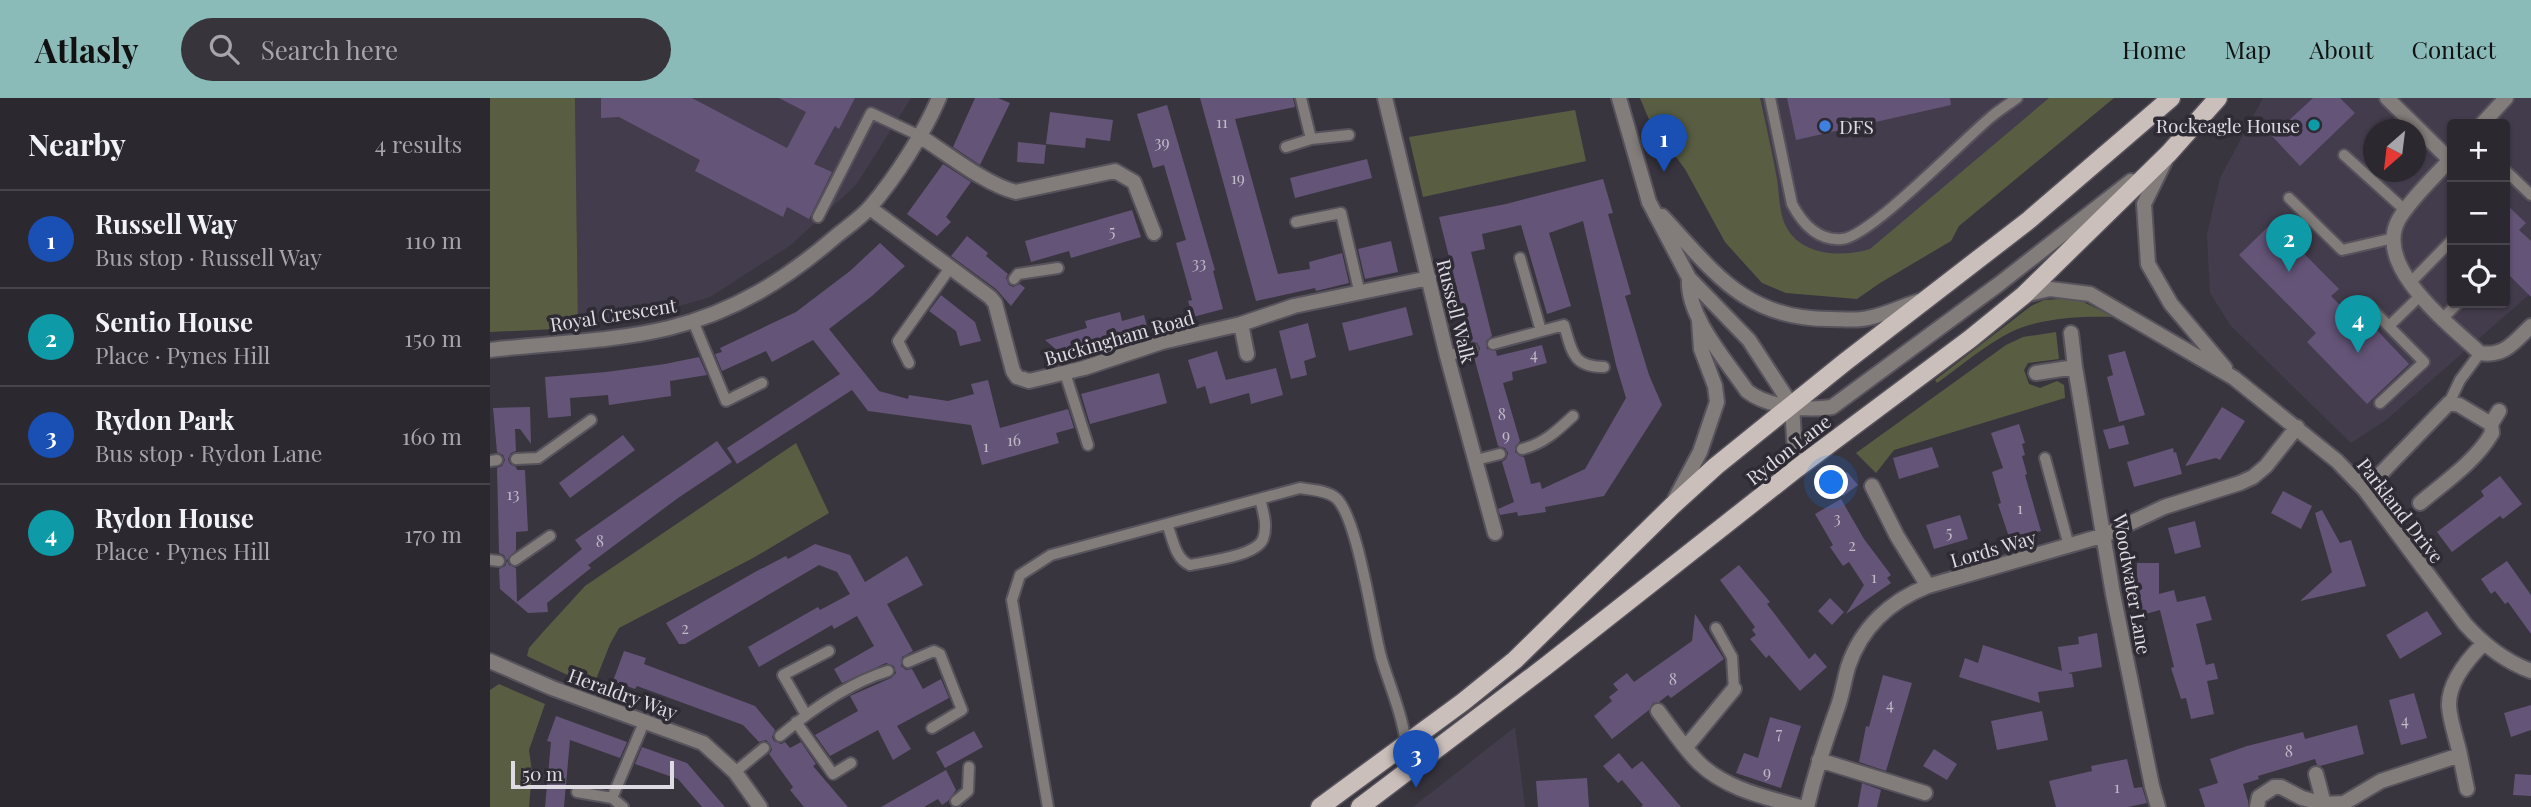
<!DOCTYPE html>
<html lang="en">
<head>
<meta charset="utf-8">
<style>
  :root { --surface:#2b282f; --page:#37343b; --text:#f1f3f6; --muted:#a6a6aa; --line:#47444b; --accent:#8bbbb9 }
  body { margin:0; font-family:"Playfair Display",serif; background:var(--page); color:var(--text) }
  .controls { position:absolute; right:21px; top:21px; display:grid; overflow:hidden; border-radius:7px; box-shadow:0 2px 5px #0004 }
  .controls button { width:63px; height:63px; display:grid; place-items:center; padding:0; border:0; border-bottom:2px solid var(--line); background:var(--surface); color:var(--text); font:35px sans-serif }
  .compass { position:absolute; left:1873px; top:21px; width:63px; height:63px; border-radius:50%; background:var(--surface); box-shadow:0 2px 5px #0004; rotate:208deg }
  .scale { position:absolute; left:21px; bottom:18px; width:163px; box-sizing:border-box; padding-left:7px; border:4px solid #dedce2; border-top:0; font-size:19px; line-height:24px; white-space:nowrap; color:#dedce2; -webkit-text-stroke:5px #2f2b34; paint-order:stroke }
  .you { position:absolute; left:1342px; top:385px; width:24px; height:24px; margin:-18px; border:5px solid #fff; border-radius:50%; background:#1a73e8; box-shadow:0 0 0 10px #1a73e833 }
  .badge { display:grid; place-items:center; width:46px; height:46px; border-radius:50%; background:var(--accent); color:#fff; font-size:23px; font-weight:700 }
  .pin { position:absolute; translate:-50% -58px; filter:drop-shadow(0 2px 4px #0008) }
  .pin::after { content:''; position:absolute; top:37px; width:24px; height:21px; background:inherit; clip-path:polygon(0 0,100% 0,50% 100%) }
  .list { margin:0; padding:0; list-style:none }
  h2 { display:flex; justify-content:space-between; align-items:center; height:91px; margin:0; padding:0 28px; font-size:30px }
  h2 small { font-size:23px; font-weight:400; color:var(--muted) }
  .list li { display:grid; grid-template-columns:46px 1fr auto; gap:21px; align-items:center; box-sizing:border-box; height:98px; padding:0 28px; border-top:2px solid var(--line) }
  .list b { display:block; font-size:26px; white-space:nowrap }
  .list p { margin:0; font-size:23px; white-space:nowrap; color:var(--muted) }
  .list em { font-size:23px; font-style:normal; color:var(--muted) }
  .icon { flex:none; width:38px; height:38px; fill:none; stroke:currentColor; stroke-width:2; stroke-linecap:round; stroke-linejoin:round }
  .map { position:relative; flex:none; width:2041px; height:709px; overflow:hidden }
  header { display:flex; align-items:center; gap:42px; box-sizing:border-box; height:98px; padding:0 35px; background:var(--accent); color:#111 }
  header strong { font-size:33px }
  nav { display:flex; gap:38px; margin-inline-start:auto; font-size:24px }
  .search { width:490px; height:63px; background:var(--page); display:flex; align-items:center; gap:18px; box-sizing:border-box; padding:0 24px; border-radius:38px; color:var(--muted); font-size:26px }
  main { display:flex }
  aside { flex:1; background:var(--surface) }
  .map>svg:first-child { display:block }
</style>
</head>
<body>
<header>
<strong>Atlasly</strong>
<div class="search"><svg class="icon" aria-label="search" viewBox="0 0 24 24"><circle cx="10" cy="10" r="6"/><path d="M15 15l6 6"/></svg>Search here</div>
<nav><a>Home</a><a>Map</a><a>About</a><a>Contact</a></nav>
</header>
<main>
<aside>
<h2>Nearby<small>4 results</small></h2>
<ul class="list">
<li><span class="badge" style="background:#1a4fb4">1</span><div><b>Russell Way</b><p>Bus stop · Russell Way</p></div><em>110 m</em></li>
<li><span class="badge" style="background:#0f9aa8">2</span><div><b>Sentio House</b><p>Place · Pynes Hill</p></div><em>150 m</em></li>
<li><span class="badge" style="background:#1a4fb4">3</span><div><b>Rydon Park</b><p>Bus stop · Rydon Lane</p></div><em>160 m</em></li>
<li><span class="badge" style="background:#0f9aa8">4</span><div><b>Rydon House</b><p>Place · Pynes Hill</p></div><em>170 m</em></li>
</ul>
</aside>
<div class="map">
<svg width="2041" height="709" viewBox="0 0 2041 709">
  <rect width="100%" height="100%" fill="#39353f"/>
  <path fill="#433c4c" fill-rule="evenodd" d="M85,0h336l-55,87 -65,60 -81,52 -62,18 -70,13z
    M1150,0h424l-152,165 -163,6 -24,-27 -40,-73 -35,-47z
    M1773,0h268v195l-145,127 -35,23 -120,-117 -21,-33 -3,-58 13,-57zM1962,26h53v179h-53zM1884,32h42v42h-42z
    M1025,629l10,80h-112z"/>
  <path fill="#595e43" d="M0,0h85l3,230 -88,4z
    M1150,0h120c6,27 12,54 17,81 2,13 2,30 7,43 13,34 58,36 86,27l179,-151h65l-155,128 -8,15 -71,42 -23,16 -71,-6 -24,-10 -37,-41 -40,-73 -35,-47z
    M1085,12l11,51 -163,36 -14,-60z
    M1585,200l39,19c-31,-1 -73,1 -101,14 -27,13 -52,35 -76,52l-2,-3 96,-74 13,-6z
    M1566,234l3,27 -31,4 -4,7 5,14 11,4 17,-7 7,4 1,13 -171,52 -18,23 -20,-20 150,-108 17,-8z
    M306,345l33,70 -76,45 -134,70 -9,16 -17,43 -66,-31 2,-8 14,-16 42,-46z
    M9,586l46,20 -16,46 3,22 -3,35h-39v-117z"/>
  <path fill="#645477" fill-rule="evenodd" d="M111,0h91l95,50 19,-36 -27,-14h76l-16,31 -4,-3 -21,38 18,8 -23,47 -22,-12 -4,10 -88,-46 5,-11 -81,-43 -18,1z
    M485,0h23l12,5 -30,62 -27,-18z
    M710,0h93l2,9 -60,12 43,155 32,-5 -1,-7 33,-9 7,30 -33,8 -1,-3 -59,13z
    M1297,0h163l1,7 -155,35z
    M1823,0h27l15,15 -55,53 -28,-30z
    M677,7l48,165 -2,1 10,38 -30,8 -5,-16 4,-1 -16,-57 10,-3 -22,-75 -11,3 -16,-54z
    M560,14l63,8 -3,21 -24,-3 -1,10 -39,-4z
    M528,44l28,3 -2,19 -27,-2z
    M877,61l5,19 -77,20 -5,-20z
    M453,66l28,18 -25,35 5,5 -14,14 -30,-22z
    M1113,81l10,34 -5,1 23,80 -6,2 24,79 13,30 -58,91 -59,11 1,5 -28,4 -1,-4 -17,3 -2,-6 16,-7 -12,-40 4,-3 2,-6 -3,-5 -7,-2 -24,-89 4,-3 2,-6 -3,-5 -7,-2 -31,-124 67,-13zM1093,123l33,144 10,33 -41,71 -43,20 -2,-7 -9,2 -7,-27 -4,-1 -5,-4v-5l5,-6 -17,-58 10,-3 -1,-8 35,-9 -5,-18 -45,11 -1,-5 -9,-2 -1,-8 6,-5 -21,-84 14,-3 -3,-15 39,-9 26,89 24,-8 -22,-73z
    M2015,105l21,20 -7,7 12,11v56l-26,-26z
    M642,112l9,27 -70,21 -2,-7 -38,11 -6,-21z
    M1783,124l66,67 -8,7 32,33 7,-6 39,41 -42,40 -60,-62 9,-9 -77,-78z
    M477,138l21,17 -2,3 22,18 -2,4 3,7 4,2 7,-3 5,4 -14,18 -15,-17 -45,-33z
    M901,143l7,31 -33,7 -7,-30z
    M390,145l25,23 -33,30 -43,33 50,62 29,8 1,-4 39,6 26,-7 -3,-10 17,-4 12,48 68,-19 6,19 -18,5 3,10 -77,22 -11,-40 -103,-14 -16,-21 -115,74 -10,-16 113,-74 -27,-34 -41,22 -6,-11 -44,20 -7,-17 7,-2 -2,-4 76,-36 54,-41z
    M451,197l34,27 6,19 -21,5 -4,-15 -27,-20z
    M916,209l7,28 -64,16 -7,-28z
    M630,214l2,9 22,-6 5,19 -84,23 -20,-17 42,-12 -2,-7z
    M818,225l8,34 -12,4 3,14 -16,4 -12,-48z
    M727,253l9,29 50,-12 7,27 -32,9 -2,-11 -39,11 -5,-18 -8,3 -9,-29z
    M1635,253l20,64 -26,7 -12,-45 6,-2 -5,-20z
    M209,259l8,18 -37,6 1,15 -62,9 -1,-10 -38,3 1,18 -23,2 -3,-41 61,-5 59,-8z
    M669,275l8,30 -77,21 -9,-30z
    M40,309l1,37 -11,-15h-5l1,22 -5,2 -3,6 2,5 6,3 1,3h8l3,61 -12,1v18l-9,10 2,5 7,3 1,34 65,-53 -7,-9 142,-99 15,21 -54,36 -90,67 3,3 -44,35 1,9 -20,1 -28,-24 -1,-20 6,-3 2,-5 -3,-6 -5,-2 -2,-85 5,-2 3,-6 -2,-5 -6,-3 -4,-44z
    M1732,309l23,14 -25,39 -4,-2 -31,8z
    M1529,326l6,19 -3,1 3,11 -3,1 5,18 -2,1 16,56 -8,2 3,9 -23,7 -15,-45 3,-1 -9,-31 11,-4 -12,-35z
    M1634,327l5,19 -20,5 -6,-19z
    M133,337l12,15 -65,48 -11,-15z
    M1442,349l7,20 -40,12 -6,-21z
    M1683,350l1,5 2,-1 6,22 -48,13 -7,-25z
    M1357,374l11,13 -15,11 -11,-13z
    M2010,378l22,28 -19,15 -3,-3 -48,36 -15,-20 47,-36 -3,-5z
    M1793,393l29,15 -11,23 -30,-16z
    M1351,401l23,40 27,36 -4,3 4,5 -45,31 18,-29 -15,-23 -6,4 -13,-19 3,-2 -18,-31z
    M1832,412l18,33 11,-3 15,46 -66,15 32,-29 -17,-59z
    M1470,417l8,24 -34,10 -8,-24z
    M1705,423l6,26 -26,7 -7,-26z
    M325,446l35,11 15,27 42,-26 16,29 -36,19 26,47 -11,6 -1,9 5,4 6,-1 11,20 18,-10 8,19 -52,28 14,23 -18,11 -15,-30 -48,26 -15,-21 43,-24 -8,-15 41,-18 5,-5 -2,-7 -8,-3 -44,20 -8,-14 40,-23 -17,-30 -23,13 -2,-4 -73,42 -11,-20 70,-40 2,3 30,-16 -13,-22 -18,-7 -134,79h-6l-13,-21 89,-51 31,-16 2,3z
    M2017,463l24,34v39l-23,-32 -3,2 -10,-13 -4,3 -10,-15z
    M1647,465h22v31l15,-4 3,12 28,-6 7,24 -16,4 10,41 8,-2 4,16 -11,2 7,33 -23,5 -5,-21 -5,1 -10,-31 3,-1 -14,-57 -18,5 -5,-21z
    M1249,467l31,37 -3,2 42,55 6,-6 12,14 -27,24 -31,-36 -3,3 -16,-19 6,-4 -4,-5 3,-3 -35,-47z
    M1340,500l14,14 -12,13 -14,-14z
    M1937,513l15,23 -42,25 -14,-24z
    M1205,516l29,45 -53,39 -3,-3 -9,7 -6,1 -4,7 -37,29 -18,-23 18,-15 -3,-4 9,-7 -5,-6 14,-11 7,9 58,-41z
    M1607,535l5,34 -34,6 4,1 2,13 -36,5 2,11 -81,-26 6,-19 13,5 5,-18 79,26 -4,-24 21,-3 -1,-7z
    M134,553l22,7 -2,6 111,42 20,24 -3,7 2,4 7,3 4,-2 5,6 11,-6 15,22 -3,2 35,41h-44l-14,-17 3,-3 -24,-33 3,-4 -2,-6 -4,-4 -7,2 -16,-17 -106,-39 -2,3 -22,-8z
    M1393,577l29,8 -26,88 -27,-9 7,-36 3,1z
    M1924,595l13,45 -26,7 -12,-45z
    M2041,607v25l-20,7 -7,-24z
    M1552,613l6,29 -51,10 -6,-29z
    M66,618l71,26 -7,16 -50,-18 -6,67h-19l6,-65 -4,-1z
    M1280,619l31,9 -20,62 -45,-15 8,-20 14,5z
    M1867,627l7,29 -44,12 -3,-1 -2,-6 -57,17 1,3 -16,5 5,17v6h-43l-6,-18 19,-6 -8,-24 37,-13 56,-14 2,7z
    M484,633l9,16 -38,21 -9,-16z
    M152,649l45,16 38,44h-23l-24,-28 -43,-15z
    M1444,651l23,15 -10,16 -24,-14z
    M1129,655l13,16 10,-8 39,46h-40l2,-2 -21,-25 -4,3 -15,-17z
    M1637,661l7,29 8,-1 5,16 -19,4h-72l-7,-26 43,-10 -1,-5z
    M456,672l10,20 -8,11 -6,4 -4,-6 -14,8h-43z
    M2025,676l16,1v21l-18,-1z
    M1097,680l2,29h-51l-2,-26z
    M1372,685l19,7 -4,17h-19z"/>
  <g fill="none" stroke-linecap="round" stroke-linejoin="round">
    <g stroke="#57535c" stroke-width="14">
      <path id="service" d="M811,0l10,41
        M1280,0l22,106c10,19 26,37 50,35 28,-2 121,-99 149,-122 8,-7 18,-13 26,-19
        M796,49l25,-8 38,-4
        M1854,57l62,56
        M2015,72l26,25
        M1799,100l53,52 52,-12
        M328,119l53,-104 47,22
        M806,124l45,-9 19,81
        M1030,160l21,73
        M524,181l4,-5 40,-6
        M1920,185l42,-43
        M1876,205l58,59 -44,41
        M1953,220l15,-15
        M203,223l33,80 36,-18
        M1900,227l31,-30
        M1003,246l71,-19c8,26 8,42 40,42
        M957,258l25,-7
        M419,265l-11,-22 52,-73
        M575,275l23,72
        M1959,305l11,-23 20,-27
        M1032,351c21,-5 35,-18 51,-33
        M1555,360l24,88
        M26,361l22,-1 53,-38
        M986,362l24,-6
        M0,363l7,-1
        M677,426c6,15 8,35 23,41 19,-4 66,-9 73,-26 5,-13 0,-28 -3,-40
        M0,462l9,1
        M25,462l35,-24
        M1226,530l16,29 2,32
        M418,564l26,-11 6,3 22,56 -30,18
        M316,617l-23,-40 46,-24
        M306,624l37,52 18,-11
        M290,638c31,-26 68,-53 108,-65
        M245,674l29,-24
        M87,694l35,6 11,9
        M122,700l33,-78
        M466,703l12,-10 1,-24
        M558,709l-36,-207 8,-25 31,-20 249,-67c11,2 27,2 36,10 22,20 36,125 45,159 9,30 21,56 25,87"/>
    </g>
    <g stroke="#57535c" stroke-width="18">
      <path id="minor" d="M895,0l62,258 48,177
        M1129,0l30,104 40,76 60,62 43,66 4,63
        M1897,0l63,62
        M1992,26l24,-26
        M428,37c27,17 68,50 98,57l99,-21 19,11 20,51
        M1962,59c-17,20 -40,40 -53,62 -27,47 51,106 81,134 25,4 34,-11 51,-27
        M1675,63l-21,43 4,60 23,40 54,64
        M380,110l120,89 5,6 18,68 4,6 12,4 55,-13 78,-26 79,-18 53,-18 135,-28
        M1172,118c53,57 83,103 168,103 12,0 27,2 38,-1 17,-3 35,-12 51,-17
        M1199,180c-3,38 37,82 58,113 20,16 60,20 85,16l167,-123 132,-103
        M1534,197l26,-6 40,5 144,84 103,83 28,29 100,134c19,21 39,37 66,47
        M751,226l6,30
        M1581,235l4,34
        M0,252c59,-7 121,-8 179,-22 65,-16 116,-48 166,-91 12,-10 26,-19 36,-31 25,-29 53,-73 68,-108
        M1546,275l39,-6 38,227 39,192 6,21
        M2001,326l8,-13
        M1382,388l25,50 31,50
        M1875,392l84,-87 10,2 32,19 1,9c-16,28 -47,49 -72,70
        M1185,401l25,-47 17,-50 -2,-16 -14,-37 -2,-28
        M0,563l62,27 151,55 32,29 25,35
        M1168,613c13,17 26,37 41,52 27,26 66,34 101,44
        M1196,649l48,-58
        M1970,657l7,34
        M1329,662l106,33
        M1826,676l8,30
        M1317,709c8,-34 18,-65 30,-98 5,-13 7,-28 11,-42 13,-39 42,-66 80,-81l177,-51 59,-28 76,-24 13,-6 13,-11 31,-39
        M1767,709l2,-10 15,-10h7l21,11 22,6 20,-1 37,-22 79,-26c-3,-15 -10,-33 -11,-49 -1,-24 19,-47 34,-62"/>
    </g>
    <g stroke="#57535c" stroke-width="21">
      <path id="primary" d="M830,709l143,-105 52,-42 157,-154 44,-40 129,-104 184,-142 142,-122
        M870,709l186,-141 250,-197 174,-130 54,-44 145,-142 49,-55"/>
    </g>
    <use href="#service" stroke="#827c7a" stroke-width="10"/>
    <use href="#minor" stroke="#827c7a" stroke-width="14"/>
    <use href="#primary" stroke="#cbbfbb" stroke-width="18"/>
  </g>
  <circle fill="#0f9aa8" stroke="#2f2b34" stroke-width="2.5" cx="1824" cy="27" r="7"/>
  <circle fill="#3f7fe0" stroke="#2f2b34" stroke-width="2.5" cx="1335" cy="28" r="7"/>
  <g text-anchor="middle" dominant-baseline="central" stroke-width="7" stroke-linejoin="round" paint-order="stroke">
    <g font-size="16" fill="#c0bac7">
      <text x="732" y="23">11</text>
      <text x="672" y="43">39</text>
      <text x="748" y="79">19</text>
      <text x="622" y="132">5</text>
      <text x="709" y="164">33</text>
      <text x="1044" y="255">4</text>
      <text x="1012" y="315">8</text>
      <text x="1016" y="336">9</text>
      <text x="524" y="341">16</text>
      <text x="496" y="347">1</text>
      <text x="23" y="395">13</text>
      <text x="1530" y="409">1</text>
      <text x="1347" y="419">3</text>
      <text x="1459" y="433">5</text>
      <text x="110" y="442">8</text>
      <text x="1362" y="446">2</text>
      <text x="1384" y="478">1</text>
      <text x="195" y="529">2</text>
      <text x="1183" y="580">8</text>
      <text x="1400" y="605">4</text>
      <text x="1915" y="621">4</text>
      <text x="1289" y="634">7</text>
      <text x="1799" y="652">8</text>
      <text x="1277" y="673">9</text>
      <text x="1627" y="688">1</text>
    </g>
    <g font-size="19" fill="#dedce2" stroke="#2f2b34" text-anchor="end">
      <text x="1810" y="27">Rockeagle House</text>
      <text x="1349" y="28" text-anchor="start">DFS</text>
    </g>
    <g font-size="19" fill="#dedce2" stroke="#2f2b34">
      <text transform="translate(967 213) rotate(76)">Russell Walk</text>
      <text transform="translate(123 216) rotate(-9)">Royal Crescent</text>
      <text transform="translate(629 239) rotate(-16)">Buckingham Road</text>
      <text transform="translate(1298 351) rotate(-38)">Rydon Lane</text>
      <text transform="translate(1911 412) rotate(52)">Parkland Drive</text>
      <text transform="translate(1503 450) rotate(-16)">Lords Way</text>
      <text transform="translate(1643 486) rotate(80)">Woodwater Lane</text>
      <text transform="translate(133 595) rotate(20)">Heraldry Way</text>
    </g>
  </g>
</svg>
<div class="controls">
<button>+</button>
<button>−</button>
<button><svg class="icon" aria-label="locate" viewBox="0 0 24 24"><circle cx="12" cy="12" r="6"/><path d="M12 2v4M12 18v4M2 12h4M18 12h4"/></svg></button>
</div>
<svg class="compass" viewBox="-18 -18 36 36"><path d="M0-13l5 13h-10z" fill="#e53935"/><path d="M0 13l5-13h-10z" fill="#a6a6aa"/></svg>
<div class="scale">50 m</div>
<div class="you"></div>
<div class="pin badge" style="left:1174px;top:74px;background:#1a4fb4">1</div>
<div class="pin badge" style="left:1799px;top:174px;background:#0f9aa8">2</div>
<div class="pin badge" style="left:926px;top:690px;background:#1a4fb4">3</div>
<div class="pin badge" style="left:1868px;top:255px;background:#0f9aa8">4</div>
</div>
</main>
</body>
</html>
